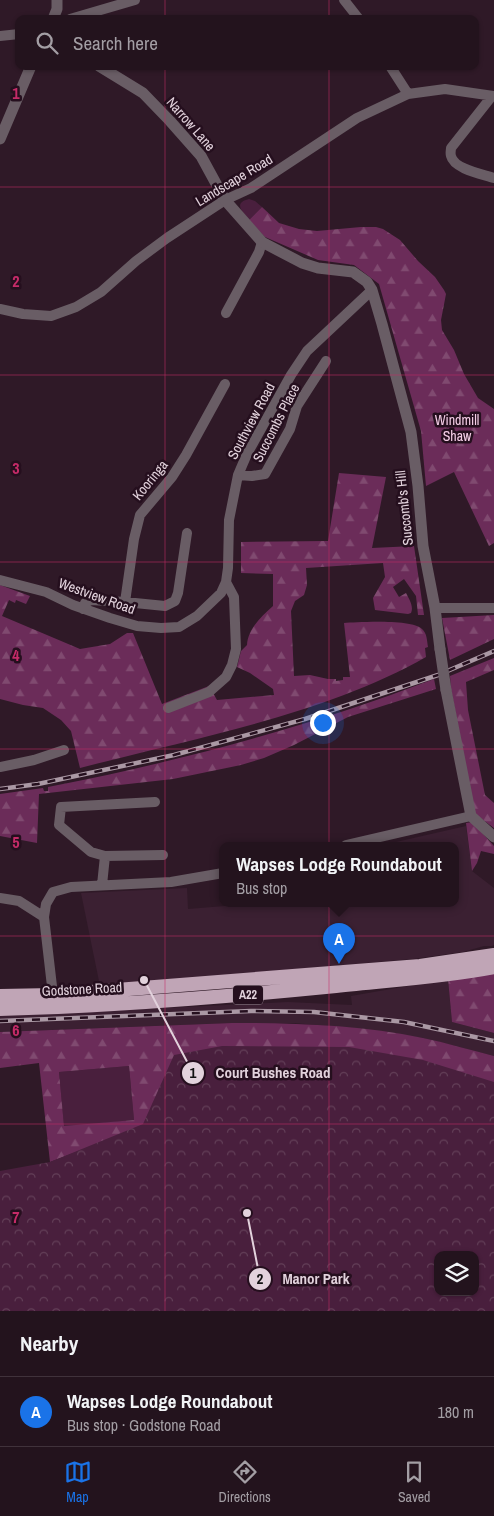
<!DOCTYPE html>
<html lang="en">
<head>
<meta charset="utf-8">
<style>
  :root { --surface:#23131d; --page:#2b1c26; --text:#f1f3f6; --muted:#a39ea4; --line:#40323b; --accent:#1a73e8 }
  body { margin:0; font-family:"Archivo Narrow",sans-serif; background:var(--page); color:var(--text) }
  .controls { position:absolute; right:15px; bottom:15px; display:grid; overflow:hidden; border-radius:10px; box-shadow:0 1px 4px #0004 }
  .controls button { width:45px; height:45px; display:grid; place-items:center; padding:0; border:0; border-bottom:1px solid var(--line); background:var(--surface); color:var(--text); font:25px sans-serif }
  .you { position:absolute; left:322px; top:722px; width:18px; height:18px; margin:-12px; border:4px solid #fff; border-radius:50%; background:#1a73e8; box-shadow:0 0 0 8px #1a73e833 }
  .badge { display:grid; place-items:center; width:32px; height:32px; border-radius:50%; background:var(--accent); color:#fff; font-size:16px; font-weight:700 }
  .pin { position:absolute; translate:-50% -41px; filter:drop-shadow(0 1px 2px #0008) }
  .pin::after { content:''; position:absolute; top:26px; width:18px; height:15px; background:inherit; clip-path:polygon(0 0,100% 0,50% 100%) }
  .popup { position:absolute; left:219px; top:842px; width:240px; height:65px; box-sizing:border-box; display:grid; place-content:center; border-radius:10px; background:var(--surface); filter:drop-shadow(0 1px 4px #0005); font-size:16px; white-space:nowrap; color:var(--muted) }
  .popup b { font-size:19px; color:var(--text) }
  .popup::after { content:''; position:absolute; left:50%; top:100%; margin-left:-10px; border:10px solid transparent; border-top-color:var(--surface) }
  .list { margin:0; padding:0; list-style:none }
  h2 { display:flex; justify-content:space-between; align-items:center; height:65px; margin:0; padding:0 20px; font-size:21px }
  h2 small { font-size:16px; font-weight:400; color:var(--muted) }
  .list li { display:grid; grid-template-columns:32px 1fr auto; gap:15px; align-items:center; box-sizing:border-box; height:70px; padding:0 20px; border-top:1px solid var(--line) }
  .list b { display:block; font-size:19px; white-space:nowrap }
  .list p { margin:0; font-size:16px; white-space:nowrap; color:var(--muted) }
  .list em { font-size:16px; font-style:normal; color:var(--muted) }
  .icon { flex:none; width:28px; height:28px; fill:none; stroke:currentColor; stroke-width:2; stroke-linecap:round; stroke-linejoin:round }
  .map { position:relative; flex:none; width:494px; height:1311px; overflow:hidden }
  .search { position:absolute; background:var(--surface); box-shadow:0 1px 4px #0004; left:15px; right:15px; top:15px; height:55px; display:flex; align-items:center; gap:12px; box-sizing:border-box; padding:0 18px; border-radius:10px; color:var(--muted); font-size:19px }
  .sheet { height:135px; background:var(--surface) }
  nav { display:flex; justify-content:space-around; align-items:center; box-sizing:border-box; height:70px; border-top:1px solid var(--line); background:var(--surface); font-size:14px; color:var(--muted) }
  nav a { display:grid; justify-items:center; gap:2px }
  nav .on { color:var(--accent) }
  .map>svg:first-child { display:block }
</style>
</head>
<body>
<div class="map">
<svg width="494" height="1311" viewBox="0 0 494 1311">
  <defs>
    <pattern id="forest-firs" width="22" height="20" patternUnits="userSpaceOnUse" patternTransform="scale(1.25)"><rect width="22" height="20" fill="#6b2c59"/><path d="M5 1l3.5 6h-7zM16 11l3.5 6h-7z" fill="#804a70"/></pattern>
    <pattern id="park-crowns" width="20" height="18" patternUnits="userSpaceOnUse" patternTransform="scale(1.25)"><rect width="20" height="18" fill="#491f3d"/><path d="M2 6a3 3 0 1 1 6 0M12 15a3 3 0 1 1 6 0" fill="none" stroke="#633f58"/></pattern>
  </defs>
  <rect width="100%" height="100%" fill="#2f1927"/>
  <path fill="#3b2032" d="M466,826l6,45 22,17v57l-2,1h-8l-21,6 -50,7 -313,27 -19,-93 106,-5 1,21 49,-4v-2h218v-58h-72z
    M448,979l4,43 42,11v23l-71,-18 -69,-10 -62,-5h-60l-232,9v-16l288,-14 64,3 -1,-9z"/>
  <path fill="#491f3d" d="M249,199l6,2 7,6 -13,13c-7,-9 -16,-17 0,-21z
    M129,1066l5,54 -70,7 -5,-55z"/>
  <path fill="url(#forest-firs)" fill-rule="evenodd" d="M262,207l17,16 20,6 18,2 44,-4h15l7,2 17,11 18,21 17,16 9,13 2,4 -5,26 1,10 12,20 10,24 14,24 16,11v134l-5,3 -35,-74 -28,14 -5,-55 -42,-147 -25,-19 -36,-5 -53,-23 -16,-17z
    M339,473l47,4 -14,71 42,-2 10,69h-6l-2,-19 -12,-17 -11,8 6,10 7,-4c3,6 8,13 5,20l-3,1 -33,-4 -2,-12 12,-21 -2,-14 -77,5 1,17 -3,10 -9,6 -4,10 3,65 16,-1 18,4h8v2l7,-1v-3h7l-6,-54c14,-1 69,-4 78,6 5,4 5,12 6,18l-3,1 1,9c-102,58 -232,81 -346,111l-9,-37 -10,-11 -18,-12 -20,-3 -23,-6v-114l30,11 -4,8 -10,-4 -1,3 -6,-3 -7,16 78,33 30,-5 17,-11h6l29,71 47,-18 8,14 57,-5 -1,-6 -23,-16 -13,-6 4,-16 6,-6c1,-17 15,-29 26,-39v-32l-32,-1v-31l87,-1z
    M494,615v24l-44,21 -8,-42z
    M494,658v12l-28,12 2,28 17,85 9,8v25l-19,-14 -24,-125 -1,-13z
    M434,679l2,10 -88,28 -54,28 -30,13 -23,7 -68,14 -134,15 -2,49 -37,-7v-42l43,-6 1,3h4v-4l5,-1c98,-19 196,-44 291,-75 31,-10 60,-21 90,-32z
    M472,822l22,24v8l-13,-3 -4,12 -5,8 -6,-48z
    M494,972v61l-42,-11 -4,-43z
    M232,1023c63,0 128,2 191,15 24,5 47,12 71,18v37l-258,-2 -186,71 -11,-99 -39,5v-36zM129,1066l5,54 -70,6 -5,-54z"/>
  <path fill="url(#park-crowns)" fill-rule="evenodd" d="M222,1046l127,1 74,13 71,22v229h-494v-140l50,-9 93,-38 31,-69zM438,1255h37v37h-37z"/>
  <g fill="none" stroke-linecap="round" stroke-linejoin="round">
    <path stroke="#695d65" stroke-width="10" d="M344,0l15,19
      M70,19l65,-19
      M0,36l19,-2
      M390,66l18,28
      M492,96l-41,52c0,2 -1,5 0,8 3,13 31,18 43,22
      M0,309l23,5 28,2 25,-9 25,-15 35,-31 31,-23 58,-38 26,-12 106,-70 51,-24 37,-5 49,7
      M226,313l33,-61 3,-10
      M238,475l14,1 13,-2 25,-45 7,-23 29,-45
      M0,580l46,12 27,13 37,13 27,8 24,2 18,-1 18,-11 24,-23 5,-11
      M125,602l40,4 10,-5 3,-8 9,-60
      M435,608h59
      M83,609l2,-6 6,-3 34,2 9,-63 6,-24 32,-38 14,-22 39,-71
      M168,708l41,-16 17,-15 6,-12 4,-16 -2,-52 -8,-15 2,-14 1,-48 9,-45 9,-21 44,-79 16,-24 65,-61
      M0,767l34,-7 30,-10
      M346,845l125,-29
      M105,856l-14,-4 -32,-27 2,-18 94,-5
      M102,885l3,-29 58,-1
      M0,898l19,3 25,16
      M53,995l-9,-78 2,-13 7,-12 18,-5 100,-5 52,-9"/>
    <path stroke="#695d65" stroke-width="11" d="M53,19l4,-10v-9
      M99,66l44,27 27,28 31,35 24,44 37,42 40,21 16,5 35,4 14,10 5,8 10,34 29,108 7,54 5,60 12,62 5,41
      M0,139l31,-73
      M446,690l25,126 23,21"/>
    <path stroke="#c0a5b6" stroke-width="14" d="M0,996l53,-1 367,-29 74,-11
      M0,1009c112,-3 225,-12 336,-23 53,-6 106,-9 158,-19"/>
    <g stroke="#aa98a4" stroke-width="4.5">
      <path id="rail" d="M0,789l38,-5 136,-29 131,-36 133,-44 56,-24
        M0,1021l251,-10 63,1 90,10 90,19"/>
    </g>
    <use href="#rail" stroke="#250f1e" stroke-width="2.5" stroke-dasharray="8" stroke-linecap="butt"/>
    <path stroke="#695d65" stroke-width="11" d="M440,649l6,41"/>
  </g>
  <path fill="none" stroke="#c52b68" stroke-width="1" stroke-opacity="0.55" d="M165,0v19M329,0v19M165,66v1245M329,66v1245M0,187h494M0,375h494M0,562h494M0,749h494M0,936h494M0,1124h494"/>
  <g text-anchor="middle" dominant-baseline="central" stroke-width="5" stroke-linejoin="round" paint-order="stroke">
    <rect fill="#250f1e" stroke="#a998a3" stroke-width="1" x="233" y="985.5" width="30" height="19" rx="4"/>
    <g font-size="12" font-weight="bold" fill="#e2d2dc">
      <text x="248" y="995">A22</text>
    </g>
    <g font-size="14" fill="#e2d2dc" stroke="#250f1e">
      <text transform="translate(191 124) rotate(49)">Narrow Lane</text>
      <text transform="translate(234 180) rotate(-31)">Landscape Road</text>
      <text transform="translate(251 421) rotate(-62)">Southview Road</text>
      <text transform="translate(276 423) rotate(-63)">Succombs Place</text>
      <text transform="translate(150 480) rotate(-51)">Kooringa</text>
      <text transform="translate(404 508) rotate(-96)">Succomb's Hill</text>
      <text transform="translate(97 596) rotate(20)">Westview Road</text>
      <text transform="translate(82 989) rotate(-3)">Godstone Road</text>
    </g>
    <g font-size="14" fill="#f5cee7" stroke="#250f1e">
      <text x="457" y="420">Windmill<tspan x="457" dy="16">Shaw</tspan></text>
    </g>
  </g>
  <g font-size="16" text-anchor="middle" font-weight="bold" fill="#c52b68" stroke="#250f1e" stroke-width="5" stroke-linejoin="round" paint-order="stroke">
    <text x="16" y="99">1</text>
    <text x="16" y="287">2</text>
    <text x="16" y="474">3</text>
    <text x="16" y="661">4</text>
    <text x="16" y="848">5</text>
    <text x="16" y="1036">6</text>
    <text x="16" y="1223">7</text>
  </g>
  <path fill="none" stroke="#e2d2dc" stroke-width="2" d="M144 980L193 1073M247 1213L260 1279"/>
  <g fill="#e2d2dc" stroke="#250f1e" stroke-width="2">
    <circle cx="144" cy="980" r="5"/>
    <circle cx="247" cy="1213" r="5"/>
    <circle cx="193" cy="1073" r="12"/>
    <circle cx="260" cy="1279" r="12"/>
  </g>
  <g font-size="15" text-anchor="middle" font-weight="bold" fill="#111">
    <text x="193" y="1078">1</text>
    <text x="260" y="1284">2</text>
  </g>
  <g font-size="15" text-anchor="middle" font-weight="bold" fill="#e2d2dc" stroke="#250f1e" stroke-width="5" stroke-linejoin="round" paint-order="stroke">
    <text x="273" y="1078">Court Bushes Road</text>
    <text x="316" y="1284">Manor Park</text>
  </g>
</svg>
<div class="controls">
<button><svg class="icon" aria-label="layers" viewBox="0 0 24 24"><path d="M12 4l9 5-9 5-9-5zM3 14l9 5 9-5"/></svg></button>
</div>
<div class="you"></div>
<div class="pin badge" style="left:339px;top:964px">A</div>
<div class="popup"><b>Wapses Lodge Roundabout</b>Bus stop</div>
<div class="search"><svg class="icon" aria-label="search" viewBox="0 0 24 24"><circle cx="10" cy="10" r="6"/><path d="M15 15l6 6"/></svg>Search here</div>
</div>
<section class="sheet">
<h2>Nearby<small></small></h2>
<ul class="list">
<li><span class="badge">A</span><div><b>Wapses Lodge Roundabout</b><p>Bus stop · Godstone Road</p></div><em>180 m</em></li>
</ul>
</section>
<nav>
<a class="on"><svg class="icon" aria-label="map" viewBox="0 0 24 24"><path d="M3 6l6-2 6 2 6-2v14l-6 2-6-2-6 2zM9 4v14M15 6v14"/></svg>Map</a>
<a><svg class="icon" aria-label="directions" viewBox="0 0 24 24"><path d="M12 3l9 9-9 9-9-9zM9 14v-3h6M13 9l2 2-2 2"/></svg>Directions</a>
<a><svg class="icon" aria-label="saved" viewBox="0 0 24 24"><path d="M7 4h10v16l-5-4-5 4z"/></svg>Saved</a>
</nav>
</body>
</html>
